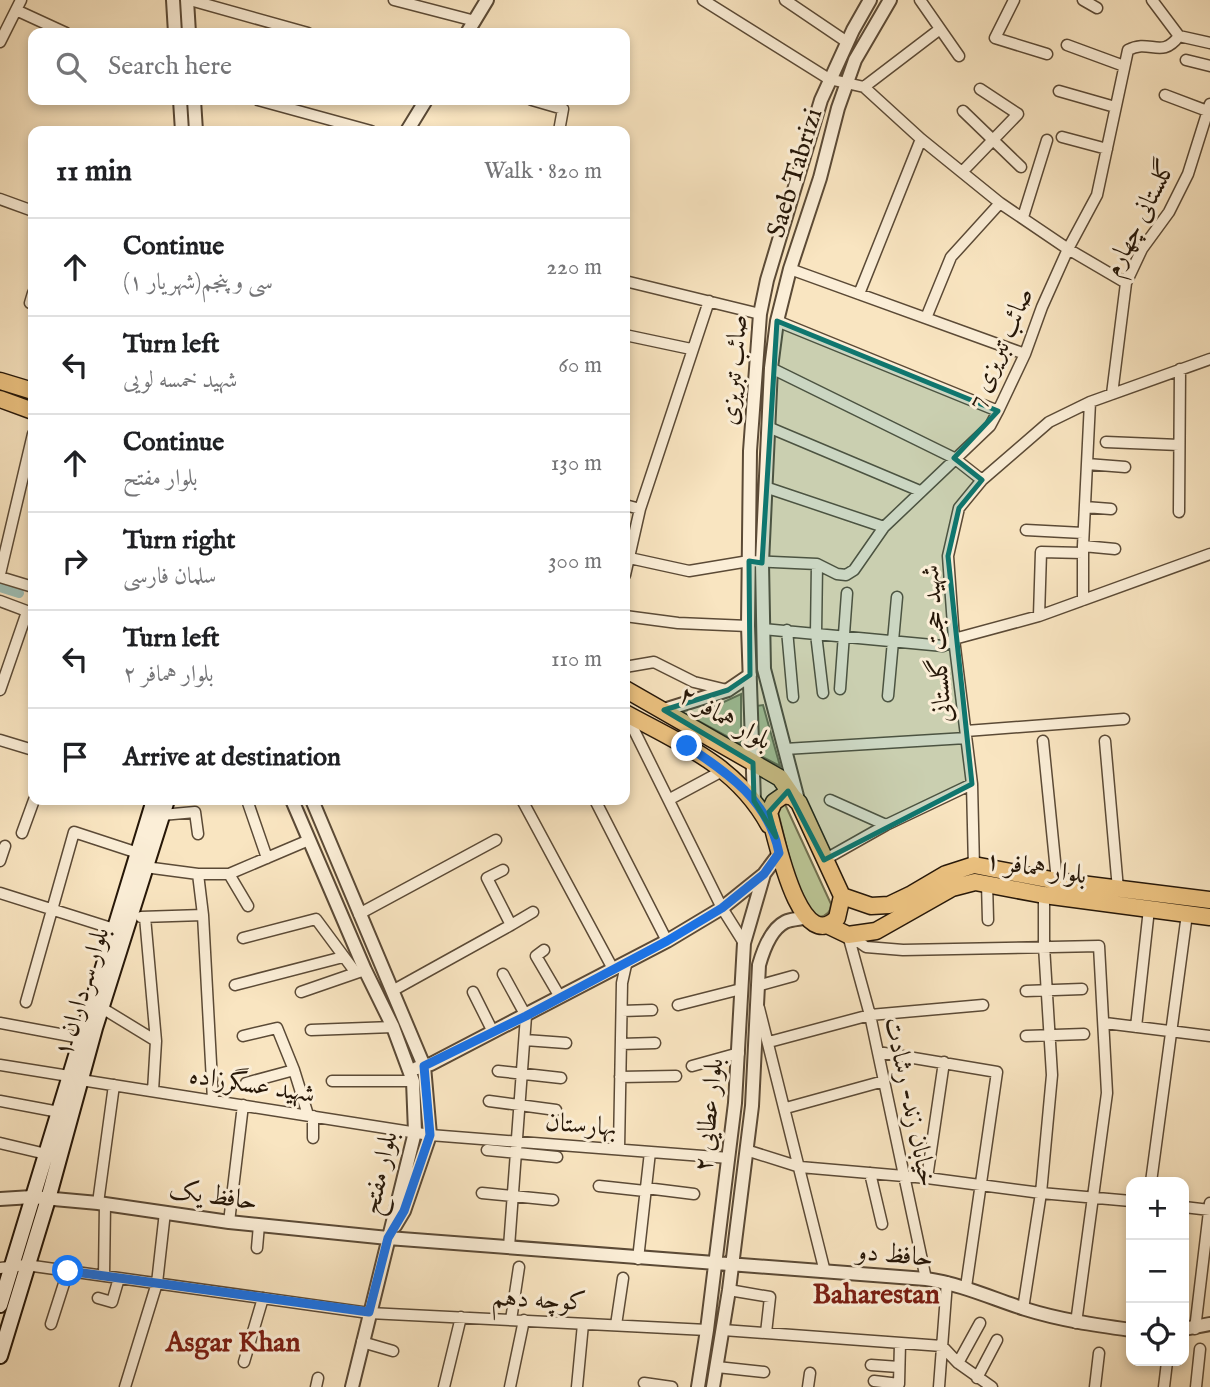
<!DOCTYPE html>
<html lang="en">
<head>
<meta charset="utf-8">
<style>
  :root { --surface:#fff; --page:#f6f6f6; --text:#202124; --muted:#757577; --line:#e0e0e0 }
  body { margin:0; font-family:"IM FELL English",Amiri,serif; background:var(--page); color:var(--text) }
  .controls { position:absolute; right:21px; bottom:21px; display:grid; overflow:hidden; border-radius:14px; box-shadow:0 4px 10px #0003 }
  .controls button { width:63px; height:63px; display:grid; place-items:center; padding:0; border:0; border-bottom:2px solid var(--line); background:var(--surface); color:var(--text); font:35px sans-serif }
  .stop { position:absolute; width:21px; height:21px; margin:-16px; border:5px solid #1a73e8; border-radius:50%; background:#fff }
  .stop.end { background:#1a73e8; border-color:#fff; box-shadow:0 2px 7px #0008 }
  .list { margin:0; padding:0; list-style:none }
  h2 { display:flex; justify-content:space-between; align-items:center; height:91px; margin:0; padding:0 28px; font-size:30px }
  h2 small { font-size:23px; font-weight:400; color:var(--muted) }
  .list li { display:grid; grid-template-columns:46px 1fr auto; gap:21px; align-items:center; box-sizing:border-box; height:98px; padding:0 28px; border-top:2px solid var(--line) }
  .list b { display:block; font-size:26px; white-space:nowrap }
  .list p { margin:0; font-size:23px; white-space:nowrap; color:var(--muted) }
  .list em { font-size:23px; font-style:normal; color:var(--muted) }
  .icon { flex:none; width:38px; height:38px; fill:none; stroke:currentColor; stroke-width:2; stroke-linecap:round; stroke-linejoin:round }
  .map { position:relative; flex:none; width:1210px; height:1387px; overflow:hidden }
  .search { position:absolute; background:var(--surface); box-shadow:0 4px 10px #0003; left:28px; top:28px; width:602px; height:77px; display:flex; align-items:center; gap:18px; box-sizing:border-box; padding:0 24px; border-radius:14px; color:var(--muted); font-size:26px }
  .panel { position:absolute; background:var(--surface); box-shadow:0 4px 10px #0003; left:28px; top:126px; width:602px; height:679px; border-radius:14px }
  .map>svg:first-child { display:block }
</style>
</head>
<body>
<div class="map">
<svg width="1210" height="1387" viewBox="0 0 1210 1387">
  <rect width="100%" height="100%" fill="#f9e5c1"/>
  <filter id="stains"><feTurbulence type="fractalNoise" baseFrequency=".00286" numOctaves="4"/><feColorMatrix values="0 0 0 0 .2 0 0 0 0 .09 0 0 0 0 .02 0 0 0 .5 -.17"/></filter>
  <radialGradient id="worn" r=".72"><stop offset=".6" stop-color="#630" stop-opacity="0"/><stop offset="1" stop-color="#630" stop-opacity=".3"/></radialGradient>
  <path fill="#bbc595" stroke="#706e4e" stroke-width="2" d="M741,694v50l-50,-27z
    M763,705l17,61 -21,-11 -3,-49z
    M784,802l47,102c0,8 -4,12 -12,13l-13,-8 -14,-41 -16,-64z"/>
  <g fill="none" stroke-linecap="round" stroke-linejoin="round">
    <path stroke="#9ebfb6" stroke-width="10" d="M0,587l19,6"/>
    <g stroke="#5b4a36" stroke-width="13">
      <path id="minor" d="M190,0l118,33
        M394,0l81,21
        M703,0l126,79 35,8 57,52 79,64 68,46 58,34
        M785,0l62,42
        M920,0l39,56
        M1014,0l-19,38 52,16
        M1083,0l14,8
        M1152,0l27,36
        M16,10l50,23
        M1179,36l31,7
        M0,42l21,-42
        M1067,45l57,21
        M1186,60l24,6
        M864,87l76,-58
        M1059,91l56,16
        M1165,95l45,17
        M258,100l113,31
        M532,100l31,9 -4,22
        M963,111l58,56
        M1062,137l45,12
        M963,171l55,-57 -38,-25
        M0,199l33,12
        M1023,217l24,-77
        M790,269l235,85
        M625,281l135,33
        M859,294l62,-155
        M30,303l3,-10
        M926,318l25,-61 49,-54
        M777,321l221,90
        M625,335l66,14
        M771,368l183,90 28,22
        M1112,394l14,-111 16,-34 27,-37 19,-38 22,-70
        M768,427l152,64
        M1106,442l73,3
        M1087,464l38,3
        M765,487l119,40
        M625,505l15,4
        M1085,507l26,2
        M1179,512l1,-143
        M1026,530l57,3
        M1083,546l32,3
        M625,557l64,14 60,-10 68,3 20,10 9,1 8,-5 30,-43 106,-101 8,-15 27,-57 17,-47 26,-58 29,-54 31,-145c22,-12 33,10 51,-14
        M817,564l-1,70 7,59
        M0,574l33,-140
        M625,575l15,-66 69,-208
        M0,577l33,10
        M1083,600v-54l7,-144
        M0,601l32,12
        M625,616l53,7 70,3
        M1039,616l2,-64 42,1
        M763,629l180,17 11,-7 85,-23 171,-62
        M787,630l6,67
        M625,667l29,-5 40,20 33,8
        M840,689l7,-96
        M0,690l27,-78
        M888,696l9,-99
        M627,716l95,192 22,35
        M966,731l158,-12
        M0,740l33,10
        M1043,741l14,140
        M1105,741l13,148
        M785,749l181,-11
        M670,799l54,-29
        M247,800l20,58
        M522,800l91,169
        M595,800l72,141
        M830,800l56,25
        M162,815l33,-3 3,22
        M22,833l12,-33
        M824,860l62,-35 86,-41
        M0,861l5,-15
        M145,867l53,7 5,41 10,185
        M974,868l-2,-84 -18,-145 -6,-83 11,-48 23,-28 67,-58 41,-20 120,-43
        M198,874h31l80,-34
        M229,874l19,32
        M987,883l1,37
        M0,893l114,36
        M359,914l137,-74
        M141,917l62,-2
        M145,917l11,124 -3,50
        M511,925l22,-13
        M848,935l22,80 56,264
        M849,935l17,12 37,3 196,-4 8,147 -31,230
        M243,938l73,-19 40,54 9,-3
        M544,950l-8,6 24,41
        M503,974l23,42 -17,231
        M235,985l108,-28
        M757,986l36,-10
        M392,991l119,-66 -24,-47 16,-8
        M1026,991l56,-2
        M301,992l55,-19
        M473,992l20,40
        M26,1002l48,-170 64,21
        M678,1005l63,-16
        M102,1008l54,33
        M759,1008l66,264
        M622,1011l30,-1
        M0,1023l81,15
        M1105,1023l105,13
        M1136,1027l13,-118
        M311,1030l82,-3
        M243,1036l34,-8 17,42 14,45
        M1026,1036l58,-2
        M525,1040l41,3
        M769,1042l101,-27 113,-10
        M621,1044l34,-1
        M878,1052l119,20 -31,215
        M0,1065l69,11
        M692,1066l47,-13
        M498,1071l63,7
        M620,1077l56,-1
        M81,1080l349,55 299,23
        M332,1081h81
        M246,1083l48,-13
        M0,1101l59,11
        M489,1101l67,9
        M786,1108l98,-27
        M313,1138v-22
        M0,1143l46,11
        M619,1149l3,-166 4,-18
        M487,1150l70,7
        M746,1150l54,17 127,11 114,15 90,8
        M870,1173l12,51
        M927,1178l17,-116
        M1151,1182l36,-268
        M599,1186l46,5
        M646,1188l48,6
        M482,1193l71,7
        M98,1203l16,-118
        M1184,1207l26,3
        M229,1222l14,-117
        M257,1248l2,-23
        M638,1259l12,-107
        M0,1268l26,-3 343,48 338,17
        M104,1276l1,-72
        M729,1290l41,7 -4,36
        M98,1298l14,4 7,-24
        M1023,1309l18,-116 11,-118 -8,-129v-51
        M511,1320l8,-53
        M51,1324l17,-53
        M616,1325l7,-47
        M1195,1329l15,-126
        M723,1330l219,16 16,17 34,24
        M362,1342l31,9
        M244,1362l19,-64
        M958,1363l22,-40
        M871,1365l28,2
        M717,1367l47,5
        M977,1378l20,-38
        M874,1381l25,3 1,-41
        M644,1383l28,4
        M125,1387l32,-104 8,-71
        M316,1387l2,-9
        M444,1387l17,-70
        M510,1387l14,-67
        M577,1387l6,-63
        M808,1387l2,-14
        M939,1387l8,-105
        M1095,1387l4,-34
        M1164,1387l3,-25
        M1196,1387l4,-38"/>
    </g>
    <g stroke="#5b4a36" stroke-width="16">
      <path id="tertiary" d="M173,0l2,33
        M187,0l2,33
        M467,33l20,-33
        M180,100l2,31
        M194,100l2,31
        M407,131l19,-31
        M664,710l64,-20 22,-15
        M292,800l73,170 28,57 20,54 2,51 -63,255
        M312,800l112,266 6,69 -26,76 -9,15
        M798,800l-34,-131 -2,-106 9,-195 6,-47 13,-52 30,-91 18,-70 17,-48 35,-60
        M754,801l-6,-175 2,-175 10,-137 7,-34 54,-180 32,-70 17,-30
        M417,1068l14,-4 236,-123 55,-33 41,-33
        M0,1199l32,-2 66,6 131,19 159,16 538,41c35,5 65,19 99,30 35,11 70,16 106,21
        M1184,1329l26,-5
        M698,1387l9,-57 28,-227 9,-160 20,-69 15,-20
        M713,1387l16,-97 23,-184 7,-141c4,-14 12,-36 26,-43 6,-3 16,-3 23,-5"/>
    </g>
    <g stroke="#261708" stroke-width="18">
      <path id="secondary" d="M0,1305l154,-505
        M0,1356l48,-157 47,-171 72,-228"/>
    </g>
    <g stroke="#261708" stroke-width="19">
      <path id="primary" d="M0,381l33,10
        M0,399l33,12
        M625,689l155,89 13,19
        M625,713c57,31 112,53 144,112
        M784,795l9,2 6,6 43,93 -5,22c-38,40 -62,-86 -68,-105l5,-11z
        M842,896l29,10 18,-1 23,-11 34,-20 28,-9 83,16 153,19
        M827,925l21,10 28,-4 76,-43 23,-6 69,13 166,22"/>
    </g>
    <use href="#minor" stroke="#fbeed7" stroke-width="10"/>
    <use href="#tertiary" stroke="#fbeed7" stroke-width="12"/>
    <use href="#secondary" stroke="#fbeed7" stroke-width="14"/>
    <use href="#primary" stroke="#ecc280" stroke-width="16"/>
  </g>
  <g fill="none" stroke-linecap="round" stroke-linejoin="round">
    <path stroke="#1a73e8" stroke-width="9" d="M68,1271l301,41 19,-74 16,-27 26,-76 -6,-69 102,-50 141,-75 55,-33 42,-34 15,-21c-10,-52 -51,-80 -92,-107"/>
  </g>
  <path fill="#0f766e" fill-opacity="0.2" stroke="#0f766e" stroke-width="5" stroke-linejoin="round" d="M777,321l221,90 -44,47 28,22 -23,28 -11,48 24,228 -148,76 -36,-69 -19,21 7,25 -22,-36 -1,-38 -89,-53 64,-20 22,-15 -1,-114 13,2z"/>
  <g text-anchor="middle" dominant-baseline="central" stroke-width="6" stroke-linejoin="round" paint-order="stroke">
    <g font-size="26" fill="#261708" stroke="#fbeed7">
      <text transform="translate(795 173) rotate(-73)">Saeb Tabrizi</text>
      <text transform="translate(1140 218) rotate(-63)">گلستانی چهارم</text>
      <text transform="translate(1000 348) rotate(-66)">صائب تبریزی 7</text>
      <text transform="translate(734 370) rotate(-85)">صائب تبریزی</text>
      <text transform="translate(937 644) rotate(-95)">شهید حجت گلستانی</text>
      <text transform="translate(725 718) rotate(30)">بلوار همافر ۲</text>
      <text transform="translate(1036 868) rotate(9)">بلوار همافر ۱</text>
      <text transform="translate(82 992) rotate(-73)">بلوار سرداران ۱</text>
      <text transform="translate(252 1085) rotate(9)">شهید عسگرزاده</text>
      <text transform="translate(910 1102) rotate(78)">خیابان زند- رشادت</text>
      <text transform="translate(709 1115) rotate(-84)">بلوار عطایی ۲</text>
      <text transform="translate(581 1125) rotate(5)">بهارستان</text>
      <text transform="translate(380 1173) rotate(-77)">بلوار مفتح</text>
      <text transform="translate(213 1196) rotate(8)">حافظ یک</text>
      <text transform="translate(895 1255) rotate(5)">حافظ دو</text>
      <text transform="translate(539 1300) rotate(3)">کوچه دهم</text>
    </g>
    <g font-size="28" font-weight="bold" fill="#7a1f14" stroke="#fbeed7">
      <text x="876" y="1295">Baharestan</text>
      <text x="233" y="1343">Asgar Khan</text>
    </g>
  </g>
  <rect width="100%" height="100%" filter="url(#stains)"/>
  <rect width="100%" height="100%" fill="url(#worn)"/>
</svg>
<div class="controls">
<button>+</button>
<button>−</button>
<button><svg class="icon" aria-label="locate" viewBox="0 0 24 24"><circle cx="12" cy="12" r="6"/><path d="M12 2v4M12 18v4M2 12h4M18 12h4"/></svg></button>
</div>
<div class="stop" style="left:68px;top:1271px"></div>
<div class="stop end" style="left:687px;top:746px"></div>
<div class="search"><svg class="icon" aria-label="search" viewBox="0 0 24 24"><circle cx="10" cy="10" r="6"/><path d="M15 15l6 6"/></svg>Search here</div>
<section class="panel">
<h2>11 min<small>Walk · 820 m</small></h2>
<ul class="list">
<li><svg class="icon" aria-label="ahead" viewBox="0 0 24 24"><path d="M12 20V5M6 11l6-6 6 6"/></svg><div><b>Continue</b><p>سی و پنجم(شهریار ۱)</p></div><em>220 m</em></li>
<li><svg class="icon" aria-label="left" viewBox="0 0 24 24"><path d="M17 20v-9H6M10 6l-5 5 5 5"/></svg><div><b>Turn left</b><p>شهید خمسه لویی</p></div><em>60 m</em></li>
<li><svg class="icon" aria-label="ahead" viewBox="0 0 24 24"><path d="M12 20V5M6 11l6-6 6 6"/></svg><div><b>Continue</b><p>بلوار مفتح</p></div><em>130 m</em></li>
<li><svg class="icon" aria-label="right" viewBox="0 0 24 24"><path d="M7 20v-9h11M14 6l5 5-5 5"/></svg><div><b>Turn right</b><p>سلمان فارسی</p></div><em>300 m</em></li>
<li><svg class="icon" aria-label="left" viewBox="0 0 24 24"><path d="M17 20v-9H6M10 6l-5 5 5 5"/></svg><div><b>Turn left</b><p>بلوار همافر ۲</p></div><em>110 m</em></li>
<li><svg class="icon" aria-label="arrive" viewBox="0 0 24 24"><path d="M6 21V4h12l-3 4 3 4H6"/></svg><div><b>Arrive at destination</b></div></li>
</ul>
</section>
</div>
</body>
</html>
